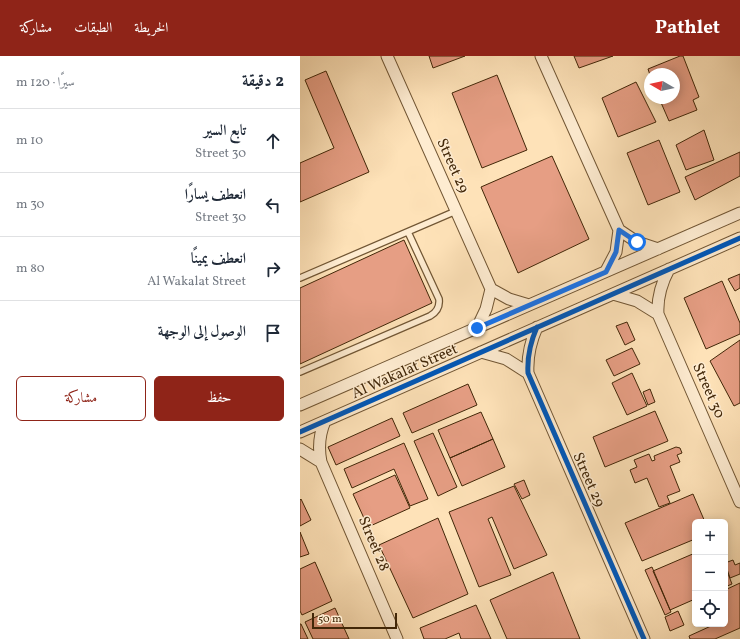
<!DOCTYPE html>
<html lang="ar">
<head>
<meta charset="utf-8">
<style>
  :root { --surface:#fff; --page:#f6f6f7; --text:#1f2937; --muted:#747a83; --line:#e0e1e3; --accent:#8f2418 }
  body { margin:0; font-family:Vollkorn,Amiri,serif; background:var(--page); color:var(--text); direction:rtl }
  .controls { position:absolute; right:12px; bottom:12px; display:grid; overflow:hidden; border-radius:6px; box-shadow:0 2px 10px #0003 }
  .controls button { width:36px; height:36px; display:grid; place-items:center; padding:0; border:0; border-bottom:1px solid var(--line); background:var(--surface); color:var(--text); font:20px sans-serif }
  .compass { position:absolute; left:344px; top:12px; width:36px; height:36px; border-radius:50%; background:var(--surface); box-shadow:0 2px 10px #0003; rotate:279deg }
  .scale { position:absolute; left:12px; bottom:10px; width:85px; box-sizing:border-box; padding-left:4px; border:2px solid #422708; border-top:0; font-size:11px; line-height:14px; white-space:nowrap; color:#422708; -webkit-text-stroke:3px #feecd1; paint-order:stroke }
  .stop { position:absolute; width:12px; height:12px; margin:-9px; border:3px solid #1a73e8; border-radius:50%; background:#fff }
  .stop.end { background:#1a73e8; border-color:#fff; box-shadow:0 1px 4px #0008 }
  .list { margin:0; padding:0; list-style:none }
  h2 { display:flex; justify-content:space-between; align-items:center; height:52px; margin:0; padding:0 16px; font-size:17px }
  h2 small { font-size:13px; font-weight:400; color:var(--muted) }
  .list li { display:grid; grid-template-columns:26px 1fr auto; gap:12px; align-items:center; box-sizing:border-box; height:64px; padding:0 16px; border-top:1px solid var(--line) }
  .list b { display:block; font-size:15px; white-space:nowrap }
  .list p { margin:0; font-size:13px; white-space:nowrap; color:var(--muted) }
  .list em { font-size:13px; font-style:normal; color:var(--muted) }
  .actions { display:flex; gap:8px; padding:12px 16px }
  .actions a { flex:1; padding:9px 0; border:1px solid var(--accent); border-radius:6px; text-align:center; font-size:14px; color:var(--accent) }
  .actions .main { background:var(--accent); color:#fff }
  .icon { flex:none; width:22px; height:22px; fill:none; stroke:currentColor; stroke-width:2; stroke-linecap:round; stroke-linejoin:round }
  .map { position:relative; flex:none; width:440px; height:583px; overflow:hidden; direction:ltr }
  header { display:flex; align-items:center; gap:24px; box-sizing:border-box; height:56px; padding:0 20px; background:var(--accent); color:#fff }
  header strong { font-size:19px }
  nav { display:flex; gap:22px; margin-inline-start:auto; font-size:14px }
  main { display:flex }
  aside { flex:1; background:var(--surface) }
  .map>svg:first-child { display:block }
</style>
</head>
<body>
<header>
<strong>Pathlet</strong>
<nav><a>الخريطة</a><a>الطبقات</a><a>مشاركة</a></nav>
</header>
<main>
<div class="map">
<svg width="440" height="583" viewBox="0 0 440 583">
  <rect width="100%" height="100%" fill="#fee2b8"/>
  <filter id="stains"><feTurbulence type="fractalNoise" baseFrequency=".005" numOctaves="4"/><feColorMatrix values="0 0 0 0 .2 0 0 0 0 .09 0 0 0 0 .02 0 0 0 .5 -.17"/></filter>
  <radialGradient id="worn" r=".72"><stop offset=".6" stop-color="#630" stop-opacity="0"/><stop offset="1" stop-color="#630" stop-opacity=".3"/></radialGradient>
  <path fill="#e69e84" stroke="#422708" d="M129,0h36l-32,12z
    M274,0h39l-34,12z
    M380,0h3l16,41 -6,3 4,10 -28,11 -10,-23h15v-24l-24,1 -2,-6z
    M26,15l43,101 -69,30v-39l34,-15 -29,-68z
    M197,19l30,75 -45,18 -30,-75z
    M336,26l20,40 -38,15 -16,-39z
    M404,74l10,30 -28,10 -10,-25z
    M359,84l21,52 -32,13 -21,-52z
    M440,96v24l-45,24 -10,-23z
    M252,100l37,83 -71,34 -37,-86z
    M104,184l28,63 -132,61v-76z
    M440,218v14l-5,3 -7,-12z
    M422,225l18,42v11l-34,15 -22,-51z
    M327,266l8,18 -10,5 -9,-19z
    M440,284v63l-6,3 -24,-45z
    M332,292l8,16 -26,12 -8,-16z
    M332,317l15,33 -20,9 -15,-32z
    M168,328l9,21 -65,28 -9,-20z
    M350,333l5,13 -7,3 -5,-13z
    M355,355l13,30 -63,26 -12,-30z
    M181,356l12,27 -43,19 -12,-28z
    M92,362l8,18 -64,29 -8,-18z
    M133,377l24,54 -19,9 -24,-55z
    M193,383l12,28 -43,19 -12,-28z
    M104,387l24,56 -18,7 -16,-37 -42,19 -8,-19z
    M376,391l4,1 2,5 -5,2 3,7 -10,4 10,25 -13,5 3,7 -11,4 -12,-29 -12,5 -5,-13 7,-3 -3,-7 15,-6 3,7 3,-1 -1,-4z
    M95,419l15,33 -42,19 -15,-33z
    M224,424l6,15 -8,4 -8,-15z
    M214,430l33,69 -33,14 -22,-52 -4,2 23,56 -32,12 -30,-75z
    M393,438l12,28h-10v17l-53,22 -17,-38z
    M1,443l10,21 -11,6v-26z
    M138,462l30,76 -55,24 -34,-73z
    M0,476l9,22 -9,3z
    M395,497v46l-25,11 -17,-39z
    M433,504l2,5 5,-2v11l-10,4 -5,-15z
    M15,506l17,39 -30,14 -2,-4v-42z
    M425,510l7,18 -7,3z
    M352,511l19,45 -6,3 -20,-45z
    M253,516l27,67h-73l-17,-39z
    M440,527v45l-25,11h-25l-1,-3 22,-10 -1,-2h15v-34z
    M176,549l15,34h-30l-2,-6 -14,6h-21l-4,-11z
    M35,552l14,31h-36l-8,-17z
    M378,555l6,14 -14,6 -5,-14z
    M0,568h1l7,15h-8z"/>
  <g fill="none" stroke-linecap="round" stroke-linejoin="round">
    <g stroke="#715634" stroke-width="8">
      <path id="service" d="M0,222l156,-67
        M0,316l130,-56c7,-4 10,-9 9,-17l-31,-67"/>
    </g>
    <g stroke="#715634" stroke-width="13">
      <path id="minor" d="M87,0l104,233 -5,20 -9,19
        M241,0l78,174 -3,22 -10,19
        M319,174l18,12 21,7
        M369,213c-8,15 -12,28 -11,45l82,188
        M191,233l18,10 20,6
        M313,238l24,7 21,13
        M237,271c-7,16 -10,29 -9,46l116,266
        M181,296l25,7 22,14
        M0,349l440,-192
        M25,365c-6,14 -7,26 -4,41l76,177
        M0,376l440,-194
        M0,393l21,13"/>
    </g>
    <use href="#service" stroke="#feecd1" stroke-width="5.5"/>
    <use href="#minor" stroke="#feecd1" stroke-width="11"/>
    <g stroke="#feecd1" stroke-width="8">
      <path id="cycleway" d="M237,271c-7,16 -10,29 -9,46l116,266
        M0,376l440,-194"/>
    </g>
    <use href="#cycleway" stroke="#0057b8" stroke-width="5"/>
  </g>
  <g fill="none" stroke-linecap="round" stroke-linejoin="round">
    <path stroke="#1a73e8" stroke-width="5" d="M177,272l129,-56 10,-20 3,-22 18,12"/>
  </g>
  <g text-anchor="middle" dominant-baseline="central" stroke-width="3" stroke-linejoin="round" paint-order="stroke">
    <g font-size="15" fill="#422708" stroke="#feecd1">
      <text transform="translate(152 110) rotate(66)">Street 29</text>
      <text transform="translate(105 316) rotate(-24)">Al Wakalat Street</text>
      <text transform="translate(408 335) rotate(66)">Street 30</text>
      <text transform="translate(288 424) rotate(66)">Street 29</text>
      <text transform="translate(73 488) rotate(67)">Street 28</text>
    </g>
  </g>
  <rect width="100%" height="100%" filter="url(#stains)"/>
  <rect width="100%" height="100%" fill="url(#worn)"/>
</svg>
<div class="controls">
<button>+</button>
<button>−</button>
<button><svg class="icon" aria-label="locate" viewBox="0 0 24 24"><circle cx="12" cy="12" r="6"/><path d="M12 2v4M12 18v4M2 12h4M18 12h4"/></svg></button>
</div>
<svg class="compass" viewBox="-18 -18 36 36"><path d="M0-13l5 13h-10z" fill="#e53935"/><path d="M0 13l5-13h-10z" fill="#747a83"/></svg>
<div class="scale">50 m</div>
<div class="stop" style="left:337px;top:186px"></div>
<div class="stop end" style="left:177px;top:272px"></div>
</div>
<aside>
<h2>2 دقيقة<small>سيرًا · 120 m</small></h2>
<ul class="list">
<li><svg class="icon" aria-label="ahead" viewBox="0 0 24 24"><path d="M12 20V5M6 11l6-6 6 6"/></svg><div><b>تابع السير</b><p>Street 30</p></div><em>10 m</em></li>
<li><svg class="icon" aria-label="left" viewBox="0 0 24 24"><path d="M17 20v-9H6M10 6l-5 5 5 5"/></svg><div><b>انعطف يسارًا</b><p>Street 30</p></div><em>30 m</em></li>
<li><svg class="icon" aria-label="right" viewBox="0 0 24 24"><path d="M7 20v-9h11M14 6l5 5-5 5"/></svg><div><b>انعطف يمينًا</b><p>Al Wakalat Street</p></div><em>80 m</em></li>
<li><svg class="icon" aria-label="arrive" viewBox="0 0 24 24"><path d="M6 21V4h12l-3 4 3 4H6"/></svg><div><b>الوصول إلى الوجهة</b></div></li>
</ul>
<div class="actions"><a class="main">حفظ</a><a>مشاركة</a></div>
</aside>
</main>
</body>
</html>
